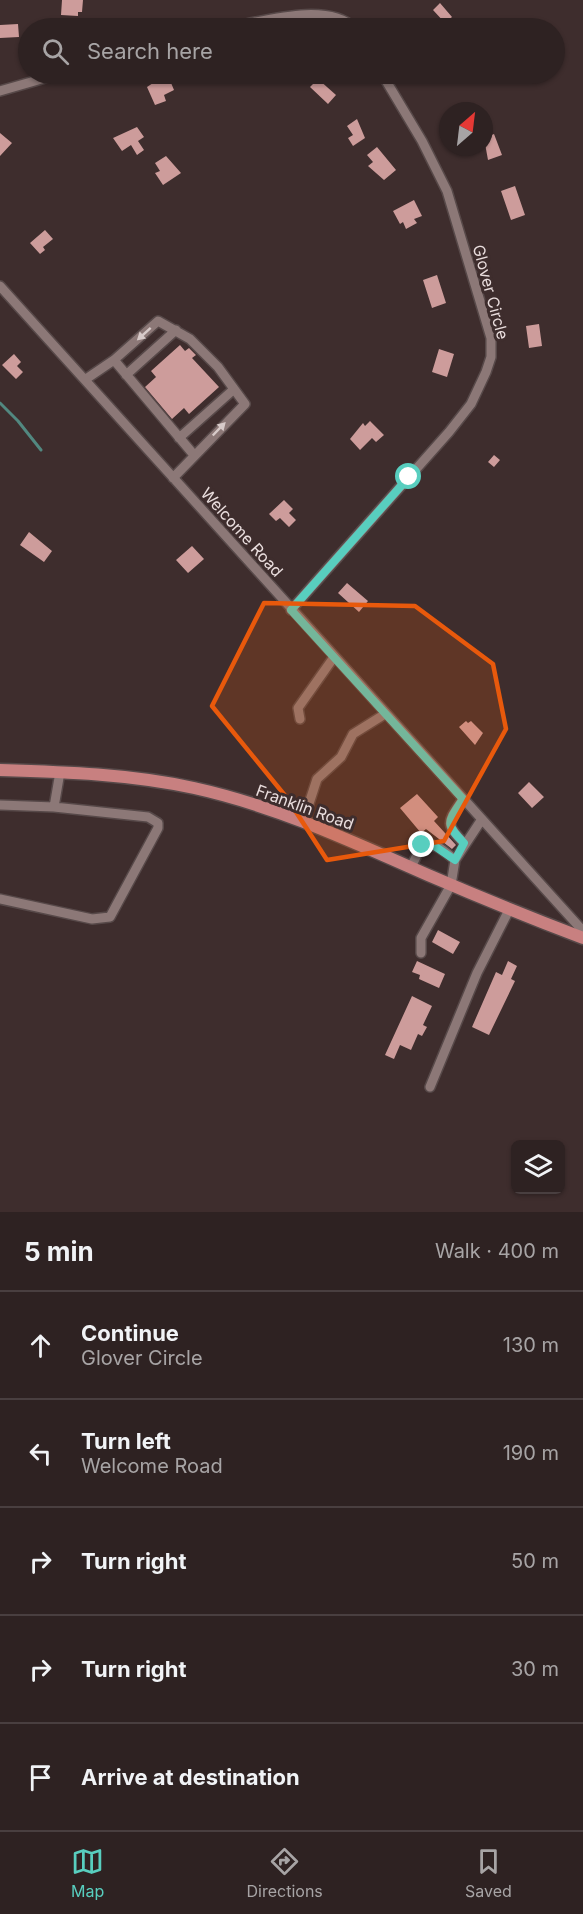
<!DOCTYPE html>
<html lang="en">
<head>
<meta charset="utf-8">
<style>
  :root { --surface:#2e2222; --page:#3a2f2f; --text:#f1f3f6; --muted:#a7a4a5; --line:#493f40; --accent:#58cebf }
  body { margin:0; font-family:Inter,sans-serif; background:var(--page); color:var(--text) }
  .controls { position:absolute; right:18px; bottom:18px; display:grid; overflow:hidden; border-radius:9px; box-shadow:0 2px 4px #0004 }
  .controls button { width:54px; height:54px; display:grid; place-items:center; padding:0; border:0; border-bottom:2px solid var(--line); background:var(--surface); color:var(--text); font:30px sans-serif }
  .compass { position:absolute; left:439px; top:102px; width:54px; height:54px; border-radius:50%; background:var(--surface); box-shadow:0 2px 4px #0004; rotate:28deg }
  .stop { position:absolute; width:18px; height:18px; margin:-14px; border:4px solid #58cebf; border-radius:50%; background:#fff }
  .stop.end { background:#58cebf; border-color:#fff; box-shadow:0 2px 6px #0008 }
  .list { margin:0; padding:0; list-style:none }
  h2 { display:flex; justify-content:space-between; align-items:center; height:78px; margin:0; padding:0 24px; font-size:26px }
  h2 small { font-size:20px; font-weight:400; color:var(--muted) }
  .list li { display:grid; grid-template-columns:39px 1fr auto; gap:18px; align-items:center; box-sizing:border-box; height:108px; padding:0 24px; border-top:2px solid var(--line) }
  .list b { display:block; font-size:22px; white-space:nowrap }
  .list p { margin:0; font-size:20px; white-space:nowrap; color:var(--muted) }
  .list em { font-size:20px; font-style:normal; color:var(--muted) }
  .icon { flex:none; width:33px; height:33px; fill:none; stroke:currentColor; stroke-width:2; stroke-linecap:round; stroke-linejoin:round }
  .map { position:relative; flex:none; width:583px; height:1212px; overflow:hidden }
  .search { position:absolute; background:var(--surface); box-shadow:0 2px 4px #0004; left:18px; right:18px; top:18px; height:66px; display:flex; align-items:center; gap:15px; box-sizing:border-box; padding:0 21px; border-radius:33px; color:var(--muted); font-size:22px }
  .sheet { height:618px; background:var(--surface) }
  nav { display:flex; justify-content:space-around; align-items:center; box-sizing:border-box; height:84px; border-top:2px solid var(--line); background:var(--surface); font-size:16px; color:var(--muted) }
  nav a { display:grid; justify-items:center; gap:3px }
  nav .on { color:var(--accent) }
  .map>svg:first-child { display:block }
</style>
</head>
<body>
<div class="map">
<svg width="583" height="1212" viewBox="0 0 583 1212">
  <rect width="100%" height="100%" fill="#3e2d2d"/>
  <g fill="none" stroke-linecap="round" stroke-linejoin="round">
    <path stroke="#528880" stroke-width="3" d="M0,403l18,18 23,29"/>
  </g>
  <path fill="#cd9c9b" d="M62,0h21l-1,12h-4v4l-17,-1z
    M440,3l12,14 -7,6 -12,-13z
    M18,24l1,13 -19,1v-13z
    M169,78l5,12 -10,5 2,6 -11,4 -8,-18 12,-8 1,3z
    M318,79l18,16 -8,9 -18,-17z
    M357,119l8,19 -12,8 -5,-8 5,-3 -6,-9z
    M137,127l7,10 -6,4 6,9 -7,5 -6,-10 -9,6 -9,-13z
    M0,133l12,10 -12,13z
    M494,134l8,21 -14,5 -4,-22z
    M377,147l19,23 -12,10 -16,-14 5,-4 -6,-7z
    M166,156l15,17 -18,12 -8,-12 5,-2 -5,-8z
    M515,186l10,29 -14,5 -10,-29z
    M414,200l8,16 -8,3 3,4 -11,6 -3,-7 -3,2 -7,-13z
    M45,230l8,9 -10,8 2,3 -5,4 -10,-11z
    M437,275l9,28 -14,5 -9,-28z
    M539,324l3,22 -13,2 -3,-22z
    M180,345l5,6 4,-3 7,7 -4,3 27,29 -30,27 -5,-6 -12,11 -27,-32 11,-10 -5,-6z
    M439,349l15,5 -7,23 -15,-5z
    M14,354l7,8 -4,4 6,6 -7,7 -14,-14z
    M370,421l14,14 -8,7 -4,-4 -12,12 -10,-11 13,-16 2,3z
    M494,455l6,5 -6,7 -6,-5z
    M284,500l9,9 -4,4 7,7 -7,7 -9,-9 -4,3 -7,-7z
    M29,532l23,19 -8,11 -24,-17z
    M192,546l12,13 -16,14 -12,-13z
    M347,583l21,18 -9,11 -21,-19z
    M466,721l2,2 3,-2 12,12 -8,12 -16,-18z
    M529,782l15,15 -12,11 -14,-15z
    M417,794l21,23 -4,4 22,24 -4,4 -26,-20 -5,4 -21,-25z
    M438,930l22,12 -7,12 -21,-12z
    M417,961l28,13 -6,14 -20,-9 1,-4 -8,-3z
    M508,961l9,5 -6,13 4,2 -26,54 -17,-8 24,-55 6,3z
    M412,996l20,10 -9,19 4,2 -5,9 -4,-2 -7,16 -11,-5 -6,14 -9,-4z"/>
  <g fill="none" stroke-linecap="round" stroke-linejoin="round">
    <g stroke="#574949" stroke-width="12">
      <path id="minor" d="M226,28c35,-6 101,-27 128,0
        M0,91l59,-17
        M0,286l583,645
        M114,360l80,95
        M126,375l50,-45
        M86,379l28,-19 44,-39 32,18 28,28 27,37 -72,74
        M179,438l54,-48
        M291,610l158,-178 22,-28 15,-32 5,-15v-19l-44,-147 -25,-50 -40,-67
        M300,719l-2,-11 36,-51
        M463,799c-15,23 -19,24 1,44
        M0,805l54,2
        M303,822l14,-43 24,-22 12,-23 32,-20
        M411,867l11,-22c14,-3 23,7 33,15
        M0,899l92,20 18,-2 48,-89v-5l-10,-6 -94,-10 6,-35
        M421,953v-15l30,-53 4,-25 27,-41
        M430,1087l47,-114 32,-63"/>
    </g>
    <g stroke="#574949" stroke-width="15">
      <path id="major" d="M0,770c65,2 130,4 194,18 82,18 157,53 234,87 51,22 103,43 155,63"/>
    </g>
    <use href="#minor" stroke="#8c7877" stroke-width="9"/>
    <use href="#major" stroke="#c88080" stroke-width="12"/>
  </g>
  <defs><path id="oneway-solid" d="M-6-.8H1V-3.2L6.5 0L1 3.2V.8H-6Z" transform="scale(1.5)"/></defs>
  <g fill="#d7cac9">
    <use href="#oneway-solid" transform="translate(144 334) rotate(138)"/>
    <use href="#oneway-solid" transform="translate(219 429) rotate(-46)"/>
  </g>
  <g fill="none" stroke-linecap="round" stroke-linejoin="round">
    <path stroke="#58cebf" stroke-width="8" d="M409,477l-118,133 172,189c-15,23 -19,24 1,44l-9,17 -22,-15h-11"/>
  </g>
  <path fill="#e8590c" fill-opacity="0.2" stroke="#e8590c" stroke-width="4.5" stroke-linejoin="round" d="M264,603l151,3 78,58 13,65 -62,112 -117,19 -40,-62 -75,-92z"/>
  <g text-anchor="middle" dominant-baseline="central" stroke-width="6" stroke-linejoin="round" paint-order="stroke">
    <g font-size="16" fill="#eadede" stroke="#3e2d2d">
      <text transform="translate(491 292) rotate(75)">Glover Circle</text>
      <text transform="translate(242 532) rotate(48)">Welcome Road</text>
      <text transform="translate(305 807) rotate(20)">Franklin Road</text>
    </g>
  </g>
</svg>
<div class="controls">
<button><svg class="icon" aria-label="layers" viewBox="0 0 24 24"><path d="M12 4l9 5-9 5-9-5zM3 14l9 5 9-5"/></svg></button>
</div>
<svg class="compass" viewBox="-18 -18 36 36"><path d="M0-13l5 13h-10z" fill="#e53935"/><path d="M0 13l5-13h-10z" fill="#a7a4a5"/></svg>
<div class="stop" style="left:409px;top:477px"></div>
<div class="stop end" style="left:422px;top:845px"></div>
<div class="search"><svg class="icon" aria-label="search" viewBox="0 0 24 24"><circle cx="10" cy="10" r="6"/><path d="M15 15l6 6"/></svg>Search here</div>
</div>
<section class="sheet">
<h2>5 min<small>Walk · 400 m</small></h2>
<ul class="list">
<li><svg class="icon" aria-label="ahead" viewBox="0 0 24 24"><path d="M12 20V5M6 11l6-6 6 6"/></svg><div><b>Continue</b><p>Glover Circle</p></div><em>130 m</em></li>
<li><svg class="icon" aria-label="left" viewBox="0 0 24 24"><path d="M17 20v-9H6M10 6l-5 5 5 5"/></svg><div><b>Turn left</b><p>Welcome Road</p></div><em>190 m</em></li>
<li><svg class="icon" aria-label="right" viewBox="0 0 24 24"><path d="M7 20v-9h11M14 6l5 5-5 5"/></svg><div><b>Turn right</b></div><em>50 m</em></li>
<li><svg class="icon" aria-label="right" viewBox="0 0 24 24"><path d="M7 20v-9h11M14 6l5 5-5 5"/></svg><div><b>Turn right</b></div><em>30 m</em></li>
<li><svg class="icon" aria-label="arrive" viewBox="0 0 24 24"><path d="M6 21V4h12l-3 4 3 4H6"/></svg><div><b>Arrive at destination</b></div></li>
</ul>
</section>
<nav>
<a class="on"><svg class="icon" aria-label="map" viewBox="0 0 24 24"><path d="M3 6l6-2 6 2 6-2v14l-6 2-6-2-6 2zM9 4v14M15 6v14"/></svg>Map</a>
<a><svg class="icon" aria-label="directions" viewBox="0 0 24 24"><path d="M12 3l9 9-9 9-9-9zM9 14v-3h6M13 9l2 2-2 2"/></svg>Directions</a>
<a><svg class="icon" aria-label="saved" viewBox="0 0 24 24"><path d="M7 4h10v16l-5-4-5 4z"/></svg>Saved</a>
</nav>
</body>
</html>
